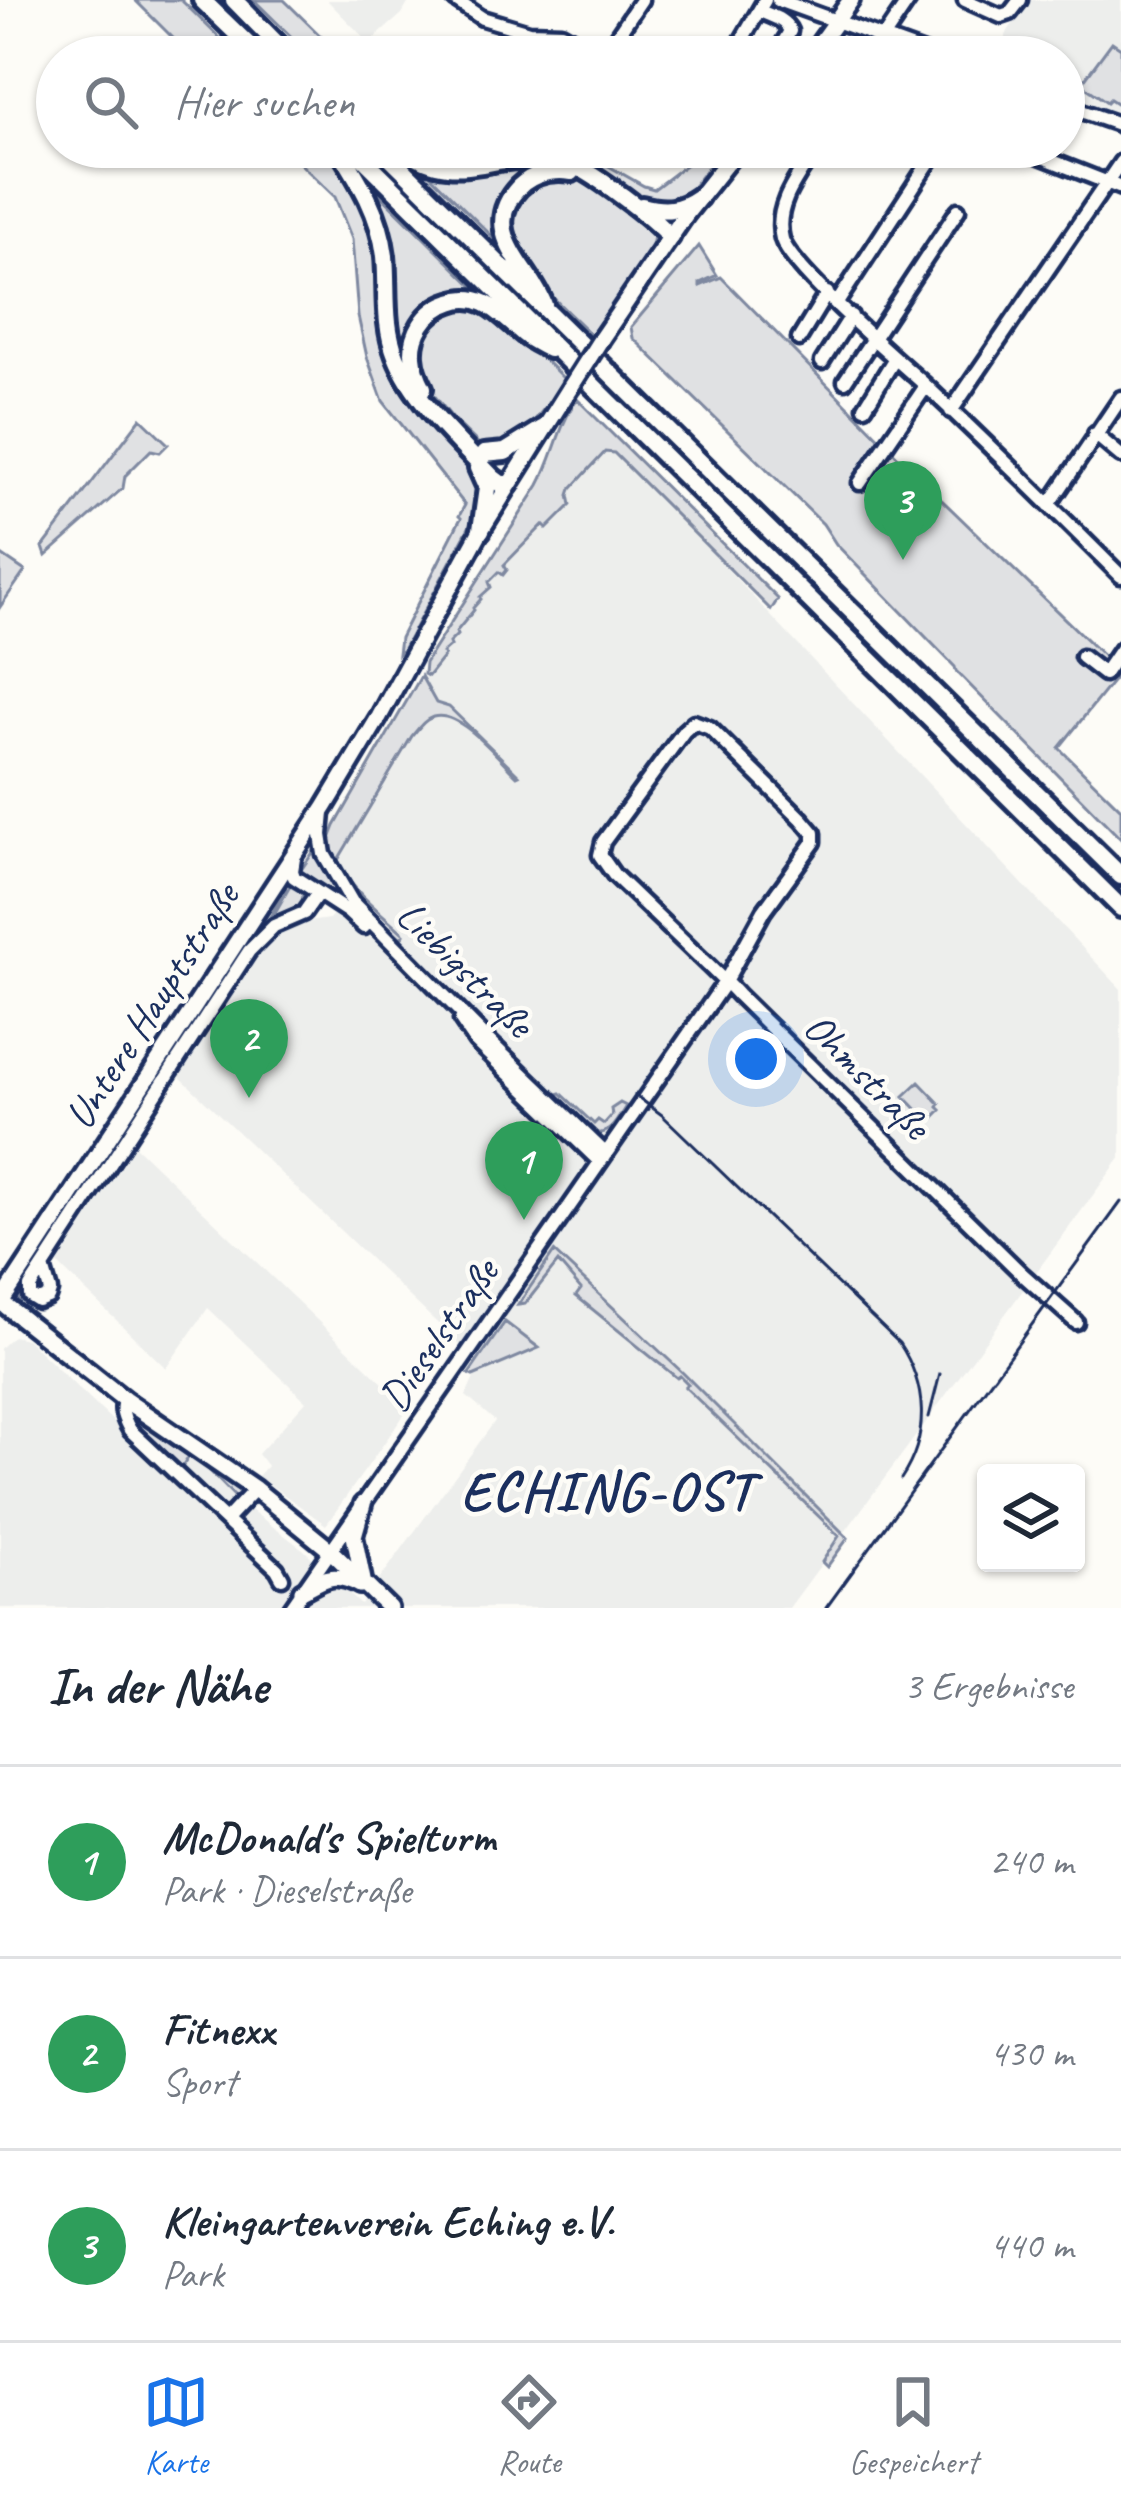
<!DOCTYPE html>
<html lang="de">
<head>
<meta charset="utf-8">
<style>
  :root { --surface:#fff; --page:#f2f2f3; --text:#1f2937; --muted:#747a83; --line:#e0e1e3; --accent:#1a73e8 }
  body { margin:0; font-family:Caveat,sans-serif; background:var(--page); color:var(--text) }
  .controls { position:absolute; right:36px; bottom:36px; display:grid; overflow:hidden; border-radius:12px; box-shadow:0 3px 9px #0004 }
  .controls button { width:108px; height:108px; display:grid; place-items:center; padding:0; border:0; border-bottom:3px solid var(--line); background:var(--surface); color:var(--text); font:60px sans-serif }
  .you { position:absolute; left:756px; top:1059px; width:42px; height:42px; margin:-30px; border:9px solid #fff; border-radius:50%; background:#1a73e8; box-shadow:0 0 0 18px #1a73e833 }
  .badge { display:grid; place-items:center; width:78px; height:78px; border-radius:50%; background:var(--accent); color:#fff; font-size:39px; font-weight:700 }
  .pin { position:absolute; translate:-50% -99px; filter:drop-shadow(0 3px 6px #0008) }
  .pin::after { content:''; position:absolute; top:63px; width:42px; height:36px; background:inherit; clip-path:polygon(0 0,100% 0,50% 100%) }
  .list { margin:0; padding:0; list-style:none }
  h2 { display:flex; justify-content:space-between; align-items:center; height:156px; margin:0; padding:0 48px; font-size:51px }
  h2 small { font-size:39px; font-weight:400; color:var(--muted) }
  .list li { display:grid; grid-template-columns:78px 1fr auto; gap:36px; align-items:center; box-sizing:border-box; height:192px; padding:0 48px; border-top:3px solid var(--line) }
  .list b { display:block; font-size:45px; white-space:nowrap }
  .list p { margin:0; font-size:39px; white-space:nowrap; color:var(--muted) }
  .list em { font-size:39px; font-style:normal; color:var(--muted) }
  .icon { flex:none; width:66px; height:66px; fill:none; stroke:currentColor; stroke-width:2; stroke-linecap:round; stroke-linejoin:round }
  .map { position:relative; flex:none; width:1121px; height:1608px; overflow:hidden }
  .search { position:absolute; background:var(--surface); box-shadow:0 3px 9px #0004; left:36px; right:36px; top:36px; height:132px; display:flex; align-items:center; gap:30px; box-sizing:border-box; padding:0 42px; border-radius:66px; color:var(--muted); font-size:45px }
  .sheet { height:732px; background:var(--surface) }
  nav { display:flex; justify-content:space-around; align-items:center; box-sizing:border-box; height:168px; border-top:3px solid var(--line); background:var(--surface); font-size:33px; color:var(--muted) }
  nav a { display:grid; justify-items:center; gap:6px }
  nav .on { color:var(--accent) }
  .map>svg:first-child { display:block }
</style>
</head>
<body>
<div class="map">
<svg width="1121" height="1608" viewBox="0 0 1121 1608">
  <rect width="100%" height="100%" fill="#fdfcf7"/>
  <filter id="ink" filterUnits="userSpaceOnUse"><feTurbulence type="fractalNoise" baseFrequency=".00833" numOctaves="2"/><feDisplacementMap in="SourceGraphic" scale="24" xChannelSelector="R" yChannelSelector="G"/><feConvolveMatrix kernelMatrix="1 2 1 2 8 2 1 2 1" color-interpolation-filters="sRGB"/></filter>
  <g filter="url(#ink)">
    <path fill="#edeeec" d="M327,0h83l-8,14 -33,29z
      M1030,0h91v117l-57,-24v-36h-67l11,-26z
      M605,451l9,2 53,52 454,484v168l-332,451h-789v-260l13,-12 13,3 109,103 22,-9 50,35 28,30 69,52 57,55 134,-184 -29,-25 14,-32 -301,-288v-6l53,-81 34,-47 42,-20 21,-3 27,-31 -18,-24 -3,-17 75,-136 20,-47 49,-74z
      M135,1146l274,262 -83,117 -68,-49 9,-10 -9,-12 48,-53 -98,-93 -42,60 -108,-104z"/>
    <path fill="#e0e1e3" stroke="#7e88a0" stroke-width="3" d="M135,0h46l58,57h-47z
      M254,0h30l58,57h-30z
      M1112,42l9,6v58l-11,-7 -3,3 -26,-18z
      M283,147h47l43,74 15,126 91,131 2,27 -78,145 -5,4 2,-16 61,-120 -2,-2 6,-11 -82,-104 -16,-44 -9,-41 -6,-77 -17,-42z
      M362,147h8l210,206 -4,6z
      M408,147h167l69,39 10,3 47,-36 12,8 -29,37 -13,6 -22,-3 -73,-39 -114,2z
      M416,161l134,1 -28,16 -18,70z
      M547,177c9,0 20,-1 29,1 24,5 65,36 79,54l-4,18 -49,73 -2,-1 -9,13c-29,-30 -112,-97 -69,-143 5,-6 18,-11 25,-15z
      M366,181l119,117 -46,5 -34,64z
      M699,246l18,29 -17,8v3l21,-9 198,201 201,194 -61,76 62,61v30l-165,-168 -1,-4 -119,-123 -13,-20 -190,-186 -2,-11z
      M466,303l33,11 65,65 -7,14 -37,45 -31,11 -10,-5 -26,-25 -31,-39 -2,-46 6,-11z
      M577,399l201,200 -7,11 -157,-157 -9,-1 -34,37 -2,6 2,10 -24,24 -4,-4 -39,40 3,5 -4,5 -4,-3 -10,10 2,5 -11,10 1,2 -8,9 1,2 -18,22 1,3 -8,8 1,3 -8,7 2,3 -16,20 -4,-2 1,-11 114,-178c15,-28 20,-60 38,-86z
      M141,418l27,26 -8,8 -9,-2 -26,26 -2,12 -77,68 -3,-9z
      M0,554l25,17 -25,36z
      M421,676l15,27 13,4 70,68 -2,1c-18,-17 -57,-67 -84,-59 -9,3 -14,11 -21,19l-74,124c10,29 44,53 66,74l-3,4c-29,-28 -62,-53 -73,-94l7,-18z
      M316,848l12,25 23,35 -46,-30 -4,-8z
      M290,886l13,7 -1,14 -34,18z
      M286,887l-22,42 -11,10 -227,357 -8,7v-14l261,-396z
      M919,1082l21,22 -2,3 3,3 -12,12 -25,-26z
      M561,1093l33,31 4,-4 6,4 8,-9 -1,-6 9,-6 6,3c-8,12 -15,30 -32,27l2,4 -45,-41z
      M554,1252l129,121 165,165 -21,29 -5,-5 17,-26 -154,-149 3,-3 -8,-8 -3,2 -101,-82 5,-7 -23,-27 -33,42 -7,1z
      M25,1307l99,80 84,58 -3,1 -85,-58 -98,-80z
      M505,1322l34,26 -66,28 -4,-2z
      M129,1410l107,73 5,10 -8,11 -2,-2 4,-5 -28,-29 -17,-13 -11,17 -46,-46 -4,-8z"/>
    <g fill="none" stroke-linecap="round" stroke-linejoin="round">
      <g stroke="#1b2f5e" stroke-width="21">
        <path id="minor" d="M455,0l27,18 47,14 32,1 37,21 8,-2 35,-52
          M778,0l157,57
          M965,0l36,16 9,-3 10,-13
          M760,11c11,5 25,8 30,20l-15,26
          M884,37l25,-37
          M732,57l33,-57
          M869,57l12,-21
          M1064,105l57,20
          M649,147l13,6 5,-6
          M817,147c-17,27 -44,58 -35,92 8,29 113,119 141,144 67,63 133,128 198,193
          M1017,147l104,41
          M837,303l102,-156
          M799,339l28,-46
          M822,362l29,-46
          M845,381l113,-171
          M865,407l30,-49
          M951,411l170,-249
          M1095,434l26,22
          M860,483l66,-97
          M1049,505l72,-107
          M1082,657l22,17 17,-25
          M323,813l-2,22 3,19 28,48 136,138 118,114
          M294,858l-2,13 2,6 54,35 16,15
          M461,1020l15,22 124,120
          M43,1267l7,24 -2,6 -10,4 -8,-5v-9l219,-336 25,-25 30,-13 14,-20
          M125,1400c-6,9 0,21 5,30l147,139 5,9
          M226,1520l29,-31
          M291,1608l434,-626 39,-71 50,-69v-9l-12,-14 -92,-91 -16,-6 -10,9 -81,111 -3,13 14,20 99,95c8,8 17,16 25,25l283,278 55,49"/>
      </g>
      <g stroke="#1b2f5e" stroke-width="24">
        <path id="major" d="M810,57l41,-57
          M601,339l85,-125 53,-67
          M1,1302l124,98 130,89 76,62 58,57
          M0,1304l325,-497 54,-90 102,-187 89,-142
          M363,1580l-9,-44 9,-32
          M302,1591c24,-13 31,-20 58,-6"/>
      </g>
      <g stroke="#1b2f5e" stroke-width="26">
        <path id="highway" d="M202,0l59,57
          M234,0l56,57
          M338,147c22,35 42,67 47,109 3,33 -2,68 11,100 17,45 64,87 97,122l8,6h8
          M352,147l769,761
          M380,147l741,729
          M401,147c54,37 78,10 135,11 11,0 25,1 36,6 23,10 81,53 98,73
          M642,206c23,6 37,5 57,-9
          M544,305c-14,-38 -67,-74 -25,-118 14,-14 34,-18 53,-15
          M423,388c-11,-21 -15,-42 -2,-63 7,-11 17,-19 30,-23 32,-12 51,14 73,32 8,7 16,10 25,15
          M484,454l21,-2 37,-23
          M478,468l9,20 -6,42"/>
      </g>
      <use href="#minor" stroke="#fdfcf7" stroke-width="12"/>
      <use href="#major" stroke="#fdfcf7" stroke-width="15"/>
      <use href="#highway" stroke="#fdfcf7" stroke-width="16"/>
      <path stroke="#1b2f5e" stroke-width="3" d="M635,1095l27,20 237,228c28,42 31,93 2,136
        M929,1417l11,-43
        M826,1608l295,-406"/>
      <g stroke="#1b2f5e" stroke-width="24" stroke-linecap="butt">
        <path id="major-bridge" d="M570,388l31,-49"/>
      </g>
      <use href="#major-bridge" stroke="#fdfcf7" stroke-width="15"/>
    </g>
  </g>
  <g text-anchor="middle" dominant-baseline="central" stroke-width="9" stroke-linejoin="round" paint-order="stroke">
    <g font-size="42" fill="#1b2f5e" stroke="#fdfcf7">
      <text transform="translate(465 969) rotate(45)">Liebigstraße</text>
      <text transform="translate(152 1006) rotate(-57)">Untere Hauptstraße</text>
      <text transform="translate(867 1076) rotate(45)">Ohmstraße</text>
      <text transform="translate(439 1335) rotate(-55)">Dieselstraße</text>
    </g>
    <g font-size="54" font-weight="bold" letter-spacing="3" fill="#1b2f5e" stroke="#fdfcf7">
      <text x="608" y="1491">ECHING-OST</text>
    </g>
  </g>
</svg>
<div class="controls">
<button><svg class="icon" aria-label="layers" viewBox="0 0 24 24"><path d="M12 4l9 5-9 5-9-5zM3 14l9 5 9-5"/></svg></button>
</div>
<div class="you"></div>
<div class="pin badge" style="left:524px;top:1220px;background:#2e9e5b">1</div>
<div class="pin badge" style="left:249px;top:1098px;background:#2e9e5b">2</div>
<div class="pin badge" style="left:903px;top:560px;background:#2e9e5b">3</div>
<div class="search"><svg class="icon" aria-label="search" viewBox="0 0 24 24"><circle cx="10" cy="10" r="6"/><path d="M15 15l6 6"/></svg>Hier suchen</div>
</div>
<section class="sheet">
<h2>In der Nähe<small>3 Ergebnisse</small></h2>
<ul class="list">
<li><span class="badge" style="background:#2e9e5b">1</span><div><b>McDonald's Spielturm</b><p>Park · Dieselstraße</p></div><em>240 m</em></li>
<li><span class="badge" style="background:#2e9e5b">2</span><div><b>Fitnexx</b><p>Sport</p></div><em>430 m</em></li>
<li><span class="badge" style="background:#2e9e5b">3</span><div><b>Kleingartenverein Eching e.V.</b><p>Park</p></div><em>440 m</em></li>
</ul>
</section>
<nav>
<a class="on"><svg class="icon" aria-label="map" viewBox="0 0 24 24"><path d="M3 6l6-2 6 2 6-2v14l-6 2-6-2-6 2zM9 4v14M15 6v14"/></svg>Karte</a>
<a><svg class="icon" aria-label="directions" viewBox="0 0 24 24"><path d="M12 3l9 9-9 9-9-9zM9 14v-3h6M13 9l2 2-2 2"/></svg>Route</a>
<a><svg class="icon" aria-label="saved" viewBox="0 0 24 24"><path d="M7 4h10v16l-5-4-5 4z"/></svg>Gespeichert</a>
</nav>
</body>
</html>
